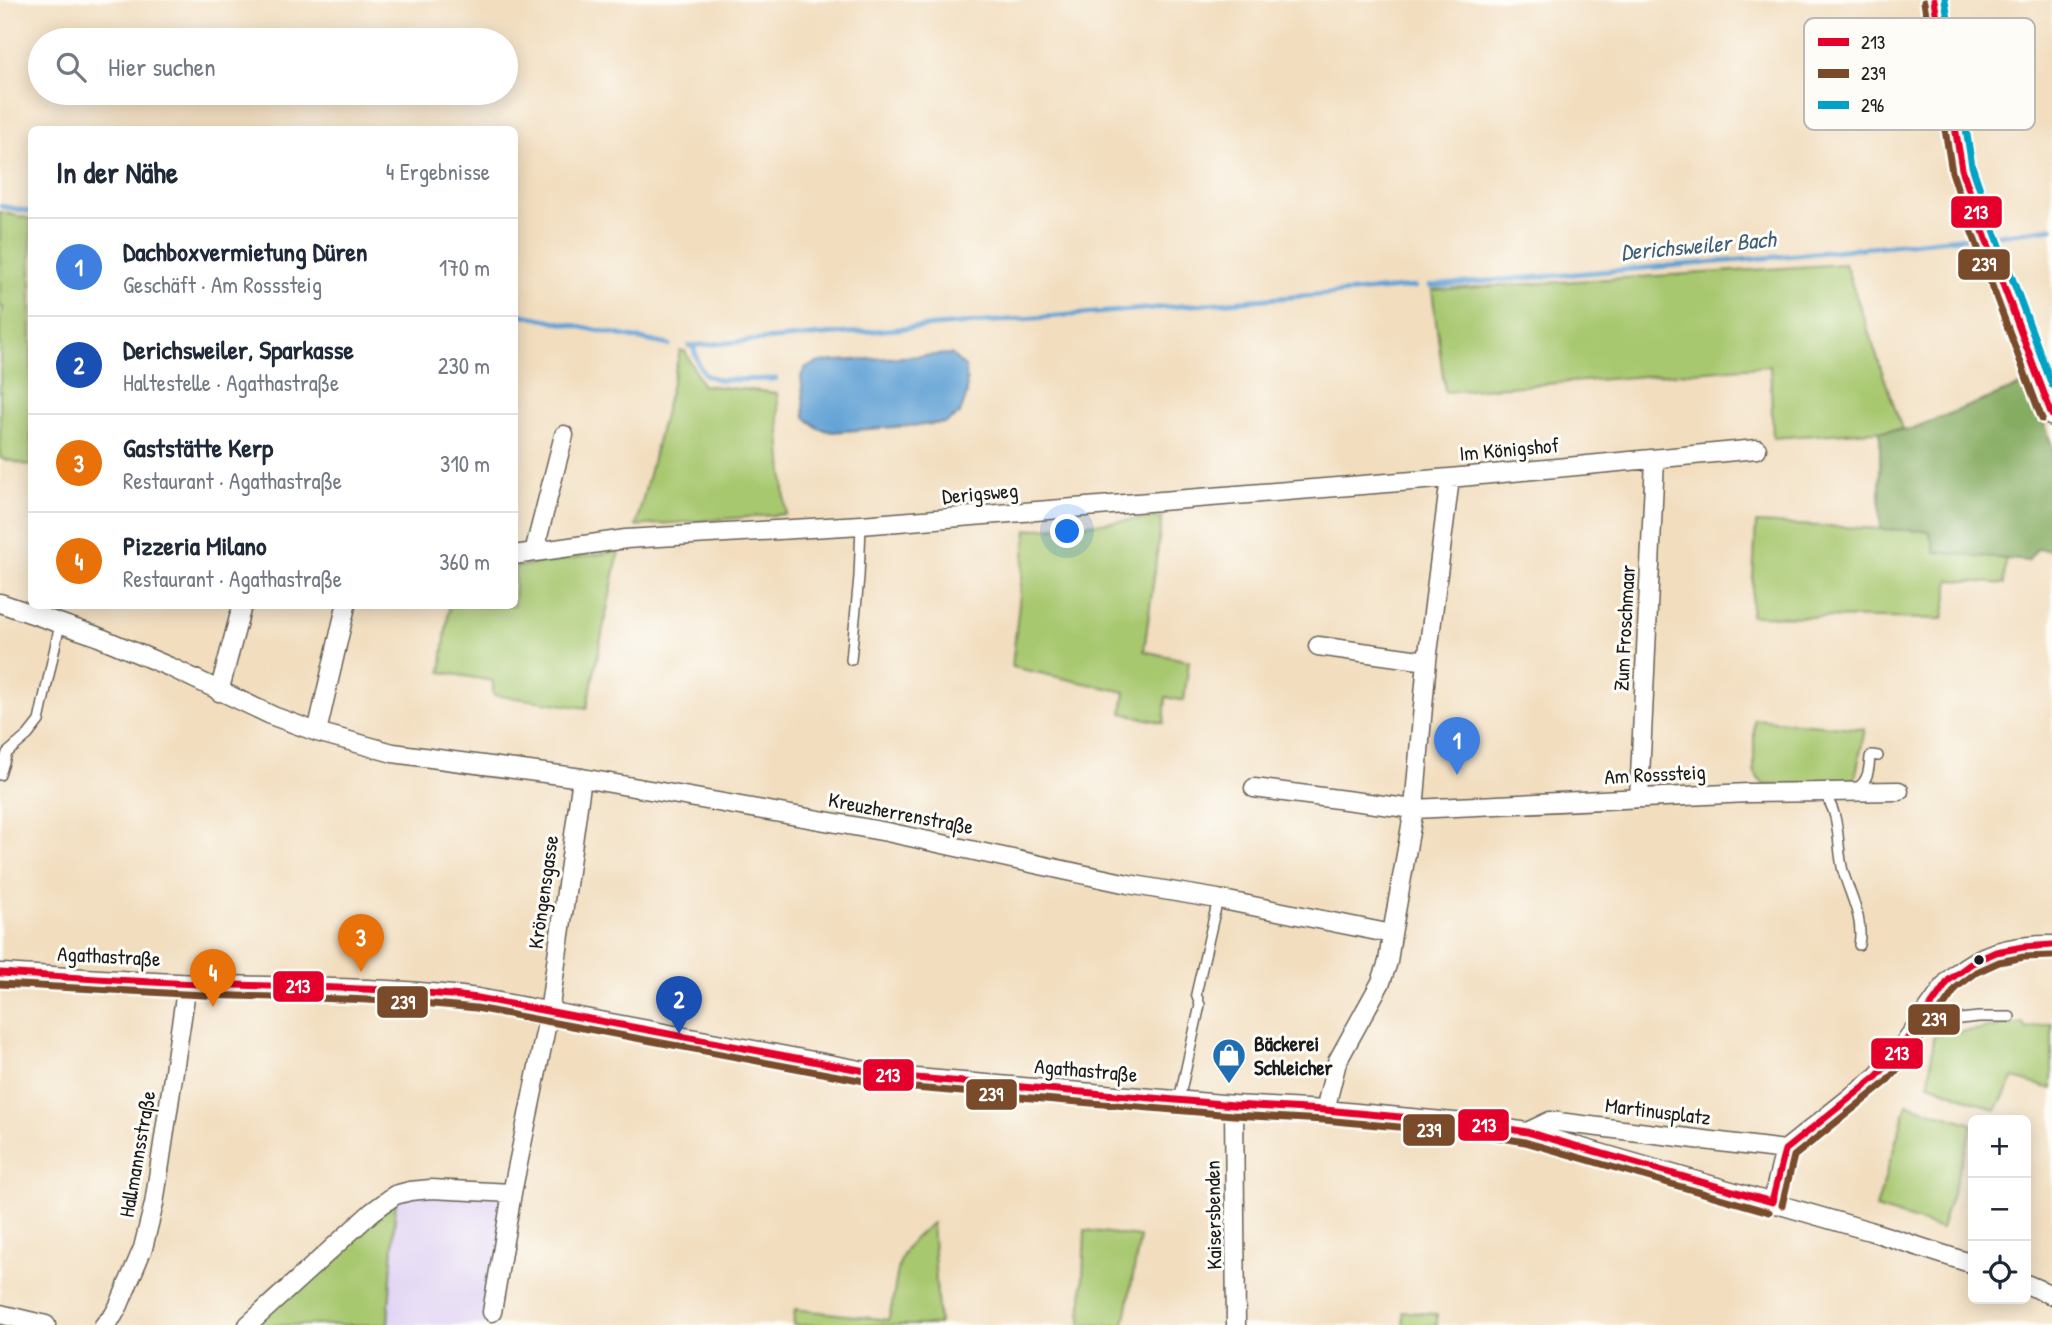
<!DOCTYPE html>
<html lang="de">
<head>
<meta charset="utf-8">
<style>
  :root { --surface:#fff; --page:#f2f2f3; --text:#1f2937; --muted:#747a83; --line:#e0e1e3; --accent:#1f6fb2 }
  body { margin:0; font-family:"Patrick Hand",sans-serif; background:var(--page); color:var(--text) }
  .controls { position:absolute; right:21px; bottom:21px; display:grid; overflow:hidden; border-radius:10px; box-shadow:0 4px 18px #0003 }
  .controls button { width:63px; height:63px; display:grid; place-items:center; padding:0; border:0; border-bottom:2px solid var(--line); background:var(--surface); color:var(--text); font:35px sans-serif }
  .you { position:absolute; left:1068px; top:532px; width:24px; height:24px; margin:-18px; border:5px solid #fff; border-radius:50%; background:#1a73e8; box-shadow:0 0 0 10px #1a73e833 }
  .badge { display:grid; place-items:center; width:46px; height:46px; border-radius:50%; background:var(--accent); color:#fff; font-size:23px; font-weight:700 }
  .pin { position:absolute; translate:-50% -58px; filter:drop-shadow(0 2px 4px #0008) }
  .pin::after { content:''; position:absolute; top:37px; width:24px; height:21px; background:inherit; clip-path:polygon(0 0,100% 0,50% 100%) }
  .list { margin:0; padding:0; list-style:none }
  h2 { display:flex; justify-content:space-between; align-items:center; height:91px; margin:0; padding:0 28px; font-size:30px }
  h2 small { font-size:23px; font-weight:400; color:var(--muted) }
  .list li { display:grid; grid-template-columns:46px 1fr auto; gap:21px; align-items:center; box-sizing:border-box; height:98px; padding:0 28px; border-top:2px solid var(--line) }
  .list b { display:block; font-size:26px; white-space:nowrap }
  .list p { margin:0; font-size:23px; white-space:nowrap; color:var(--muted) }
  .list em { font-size:23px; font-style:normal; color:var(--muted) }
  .icon { flex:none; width:38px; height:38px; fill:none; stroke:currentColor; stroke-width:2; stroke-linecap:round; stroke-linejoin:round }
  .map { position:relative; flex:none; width:2052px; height:1325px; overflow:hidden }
  .search { position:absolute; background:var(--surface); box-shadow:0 4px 18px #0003; left:28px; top:28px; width:490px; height:77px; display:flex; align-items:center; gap:18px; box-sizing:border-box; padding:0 24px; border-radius:38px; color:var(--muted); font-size:26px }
  .panel { position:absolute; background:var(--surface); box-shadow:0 4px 18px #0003; left:28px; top:126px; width:490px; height:483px; border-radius:10px }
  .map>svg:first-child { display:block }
</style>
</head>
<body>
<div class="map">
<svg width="2052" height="1325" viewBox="0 0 2052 1325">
  <rect width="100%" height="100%" fill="#fdfcf7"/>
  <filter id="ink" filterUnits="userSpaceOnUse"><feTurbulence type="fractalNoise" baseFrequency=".0143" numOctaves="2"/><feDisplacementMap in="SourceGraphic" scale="14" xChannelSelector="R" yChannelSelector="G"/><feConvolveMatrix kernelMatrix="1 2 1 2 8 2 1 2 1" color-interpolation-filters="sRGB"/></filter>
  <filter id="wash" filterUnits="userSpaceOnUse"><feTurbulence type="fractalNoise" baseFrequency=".00686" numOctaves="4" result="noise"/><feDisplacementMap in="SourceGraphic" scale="28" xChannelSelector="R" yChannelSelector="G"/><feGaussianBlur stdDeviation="1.57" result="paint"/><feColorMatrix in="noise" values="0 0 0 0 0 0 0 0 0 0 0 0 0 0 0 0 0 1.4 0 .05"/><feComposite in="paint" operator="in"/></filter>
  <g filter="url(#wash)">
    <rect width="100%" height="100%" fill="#f2debf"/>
    <path fill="#e1d4f4" d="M411,1194l97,2 -19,129h-101l8,-126z"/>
    <path fill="#a8c86f" stroke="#627246" stroke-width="2" d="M0,212l31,7v247l-31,-8v-138l3,-13h-3z
      M1845,264l57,165 -129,9 -3,-72 -325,26 -13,-102z
      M680,351h5l17,34 75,8 9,121 -150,12z
      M1162,517l-18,134 45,10 -5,40 -18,-4 -2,26 -42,-10 3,-21 -113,-25 15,-137z
      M1756,523l174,8 5,21 71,7 -2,25 -54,-4 -7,39 -192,-3z
      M619,551l-32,157 -94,-13v-14l-52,-9 8,-66h65l1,-39z
      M1754,719l111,10 -10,50 -5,5 -86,1 -7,-8 -3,-7z
      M2023,1023l3,6 26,-6v66l-38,-11 -18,32 -67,-26 5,-51 26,-1z
      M1907,1104l66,20 -32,105 -65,-21z
      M396,1199l-8,126h-136z
      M932,1223l7,102h-146l2,-16 93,11c9,-24 5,-58 23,-78 6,-7 14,-13 21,-19z
      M1085,1230l55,7 -16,88h-43z
      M1403,1312l34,2v11h-34z"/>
    <path fill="#86ac62" stroke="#51643f" stroke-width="2" d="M2030,382l22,64v104l-15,-1 -9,12 -93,-9 -6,-21 -49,-2v-98l31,-2z"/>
    <path fill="#62a2d5" stroke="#3f5f78" stroke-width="2" d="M951,354l15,14 1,26 -7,19 -14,10 -114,9 -14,-4 -13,-11 -4,-41 5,-9 14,-5z"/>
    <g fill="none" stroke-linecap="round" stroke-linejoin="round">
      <path stroke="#62a2d5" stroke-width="5" d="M1,206l31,6
        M1998,235l54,-7
        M1430,286l346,-29 192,-20
        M514,313l155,32
        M689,346l726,-59
        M693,346l6,19 6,10 15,5 56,-1"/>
    </g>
  </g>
  <g filter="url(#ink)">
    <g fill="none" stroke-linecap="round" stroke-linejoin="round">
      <g stroke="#676055" stroke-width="12">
        <path id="service" d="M851,660l8,-83 2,-52
          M0,775l7,-22 21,-18 11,-14 21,-97
          M1857,788c11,-7 12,-18 13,-31l2,-2 6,1
          M1822,792c20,21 14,53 21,79 7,25 21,47 16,74
          M1921,1023l58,-6h31
          M1179,1100l21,-95 -4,-11 22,-95"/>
      </g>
      <g stroke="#676055" stroke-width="21">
        <path id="minor" d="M534,552l30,-117
          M514,555l112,-16 235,-14 589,-47 307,-29
          M0,603l94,32 76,32 103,49 44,16 76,21 189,25 305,54 241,52 90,15 174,35 -4,28 -7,20 -44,80 -12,48
          M1318,646l109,15
          M219,692l23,-86
          M317,732l29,-126
          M1254,788l160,21 334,-16 151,-2
          M1639,798l16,-338
          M1392,934l22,-125 13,-148 23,-183
          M0,973c76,4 152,10 228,12 83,3 167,2 250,13l414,78 342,29 91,5 161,15 41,7 343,99 103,33
          M1234,1105l2,220
          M1527,1132l23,-11 235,29
          M1772,1202l13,-52 92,-74 19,-21 53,-75c29,-28 63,-35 103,-35
          M2026,1284l26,11
          M492,1312l20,-119 37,-180 33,-235
          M0,1314l46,11
          M104,1325l9,-9 6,-11 24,-57 11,-44 33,-220
          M248,1325l124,-113 23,-17 15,-4 21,-2 81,4"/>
      </g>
      <g stroke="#676055" stroke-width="24">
        <path id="tertiary" d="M1934,0l28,169 18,54 72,192"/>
      </g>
      <use href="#service" stroke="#fff" stroke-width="9"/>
      <use href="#minor" stroke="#fff" stroke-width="18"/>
      <use href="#tertiary" stroke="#fff" stroke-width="21"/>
      <g stroke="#fdfcf7" stroke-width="12">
        <path id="bus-1" d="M1934,0l28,169 18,54 72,192
          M0,973c67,4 135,9 202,11 92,3 184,3 276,14l414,78 342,29 91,5 161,15 41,7 245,70
          M1772,1202l13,-52 92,-74 19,-21 53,-75 23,-17 24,-11 27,-5 29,-2"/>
      </g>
      <g stroke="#fdfcf7" stroke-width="12">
        <path id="bus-2" d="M1924,2l28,170 18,55 72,192
          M0,984c68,3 136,8 203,11 92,3 183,3 273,13l415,78 342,29 91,5 161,15 40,7 244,70
          M1782,1205l12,-49 91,-73 20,-22 52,-74 20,-15 22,-10 25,-5 28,-1"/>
      </g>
      <g stroke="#fdfcf7" stroke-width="12">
        <path id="bus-3" d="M1945,0l27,166 18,53 62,166"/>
      </g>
      <use href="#bus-1" stroke="#e4002b" stroke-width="7"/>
      <use href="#bus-2" stroke="#7a4b2a" stroke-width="7"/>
      <use href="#bus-3" stroke="#01a2c5" stroke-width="7"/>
    </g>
  </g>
  <defs>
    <g id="shop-pin" transform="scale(1.75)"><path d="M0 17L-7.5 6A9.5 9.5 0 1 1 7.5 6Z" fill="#1f6fb2" stroke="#fdfcf7"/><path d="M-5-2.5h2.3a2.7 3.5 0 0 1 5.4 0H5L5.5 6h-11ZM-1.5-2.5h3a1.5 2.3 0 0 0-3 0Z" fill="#fff"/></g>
  </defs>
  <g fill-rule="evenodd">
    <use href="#shop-pin" x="1229" y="1055"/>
  </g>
  <circle fill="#1c1c1c" stroke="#fdfcf7" stroke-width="2.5" cx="1979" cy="960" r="6"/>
  <g text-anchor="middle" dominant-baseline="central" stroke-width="6" stroke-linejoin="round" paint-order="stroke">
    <g font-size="21" fill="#1c1c1c" stroke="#fdfcf7">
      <text transform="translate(1509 449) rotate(-5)">Im Königshof</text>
      <text transform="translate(980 493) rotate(-5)">Derigsweg</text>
      <text transform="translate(1624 628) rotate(-87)">Zum Froschmaar</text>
      <text transform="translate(1655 774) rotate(-3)">Am Rosssteig</text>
      <text transform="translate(901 813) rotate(11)">Kreuzherrenstraße</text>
      <text transform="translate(543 892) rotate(-82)">Kröngensgasse</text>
      <text transform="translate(109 956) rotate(3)">Agathastraße</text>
      <text transform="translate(1086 1070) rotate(5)">Agathastraße</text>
      <text transform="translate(1658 1111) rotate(7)">Martinusplatz</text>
      <text transform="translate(137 1154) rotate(-80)">Hallmannsstraße</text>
      <text transform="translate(1213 1215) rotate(-91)">Kaisersbenden</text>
    </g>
    <g font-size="21" font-weight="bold" fill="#1c1c1c" stroke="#fdfcf7" text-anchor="start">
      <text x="1254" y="1043">Bäckerei<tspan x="1254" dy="24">Schleicher</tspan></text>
    </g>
    <g font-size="23" font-style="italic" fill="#3f5f78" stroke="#fdfcf7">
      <text transform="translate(1698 245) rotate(-5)">Derichsweiler Bach</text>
    </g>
  </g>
  <rect x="1804" y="18" width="231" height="112" rx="10" fill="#fdfcf7" stroke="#bab9b5" stroke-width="2"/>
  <rect x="1818" y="38" width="31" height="8" fill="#e4002b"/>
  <rect x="1818" y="69" width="31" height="9" fill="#7a4b2a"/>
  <rect x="1818" y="101" width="31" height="8" fill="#01a2c5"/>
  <g font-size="19" fill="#1c1c1c">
    <text x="1861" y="49">213</text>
    <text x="1861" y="80">239</text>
    <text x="1861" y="112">296</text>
  </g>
  <g stroke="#fdfcf7" stroke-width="2.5">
    <rect x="1950" y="195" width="53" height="34" rx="7" fill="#e4002b"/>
    <rect x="1957" y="248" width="54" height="33" rx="7" fill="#7a4b2a"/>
    <rect x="272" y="970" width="53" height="33" rx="7" fill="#e4002b"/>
    <rect x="376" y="985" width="53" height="34" rx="7" fill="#7a4b2a"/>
    <rect x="1907" y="1003" width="54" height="33" rx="7" fill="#7a4b2a"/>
    <rect x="1870" y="1037" width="54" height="33" rx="7" fill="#e4002b"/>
    <rect x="862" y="1058" width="53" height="34" rx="7" fill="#e4002b"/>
    <rect x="965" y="1078" width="53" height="33" rx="7" fill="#7a4b2a"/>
    <rect x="1457" y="1108" width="53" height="34" rx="7" fill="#e4002b"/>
    <rect x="1402" y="1113" width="54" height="34" rx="7" fill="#7a4b2a"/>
  </g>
  <g font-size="19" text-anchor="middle" font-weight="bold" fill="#fff">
    <text x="1976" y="219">213</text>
    <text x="1984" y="271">239</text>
    <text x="298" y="993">213</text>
    <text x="403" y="1009">239</text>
    <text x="1934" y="1026">239</text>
    <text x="1897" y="1060">213</text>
    <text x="888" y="1082">213</text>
    <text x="991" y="1101">239</text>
    <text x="1484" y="1132">213</text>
    <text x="1429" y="1137">239</text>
  </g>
</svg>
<div class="controls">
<button>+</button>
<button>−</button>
<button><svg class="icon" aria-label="locate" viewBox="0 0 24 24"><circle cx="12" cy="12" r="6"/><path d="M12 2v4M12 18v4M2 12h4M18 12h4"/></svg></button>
</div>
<div class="you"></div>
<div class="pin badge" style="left:1457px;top:775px;background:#3f7fe0">1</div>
<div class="pin badge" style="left:679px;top:1034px;background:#1a4fb4">2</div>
<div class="pin badge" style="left:361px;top:972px;background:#e8710a">3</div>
<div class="pin badge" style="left:213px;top:1007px;background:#e8710a">4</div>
<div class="search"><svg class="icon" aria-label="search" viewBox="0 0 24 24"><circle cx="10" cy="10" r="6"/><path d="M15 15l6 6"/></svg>Hier suchen</div>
<section class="panel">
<h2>In der Nähe<small>4 Ergebnisse</small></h2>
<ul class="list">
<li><span class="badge" style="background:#3f7fe0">1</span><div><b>Dachboxvermietung Düren</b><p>Geschäft · Am Rosssteig</p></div><em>170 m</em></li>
<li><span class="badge" style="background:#1a4fb4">2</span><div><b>Derichsweiler, Sparkasse</b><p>Haltestelle · Agathastraße</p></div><em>230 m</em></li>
<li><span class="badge" style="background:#e8710a">3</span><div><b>Gaststätte Kerp</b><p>Restaurant · Agathastraße</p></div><em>310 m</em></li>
<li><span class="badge" style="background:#e8710a">4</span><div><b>Pizzeria Milano</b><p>Restaurant · Agathastraße</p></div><em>360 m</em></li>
</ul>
</section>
</div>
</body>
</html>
